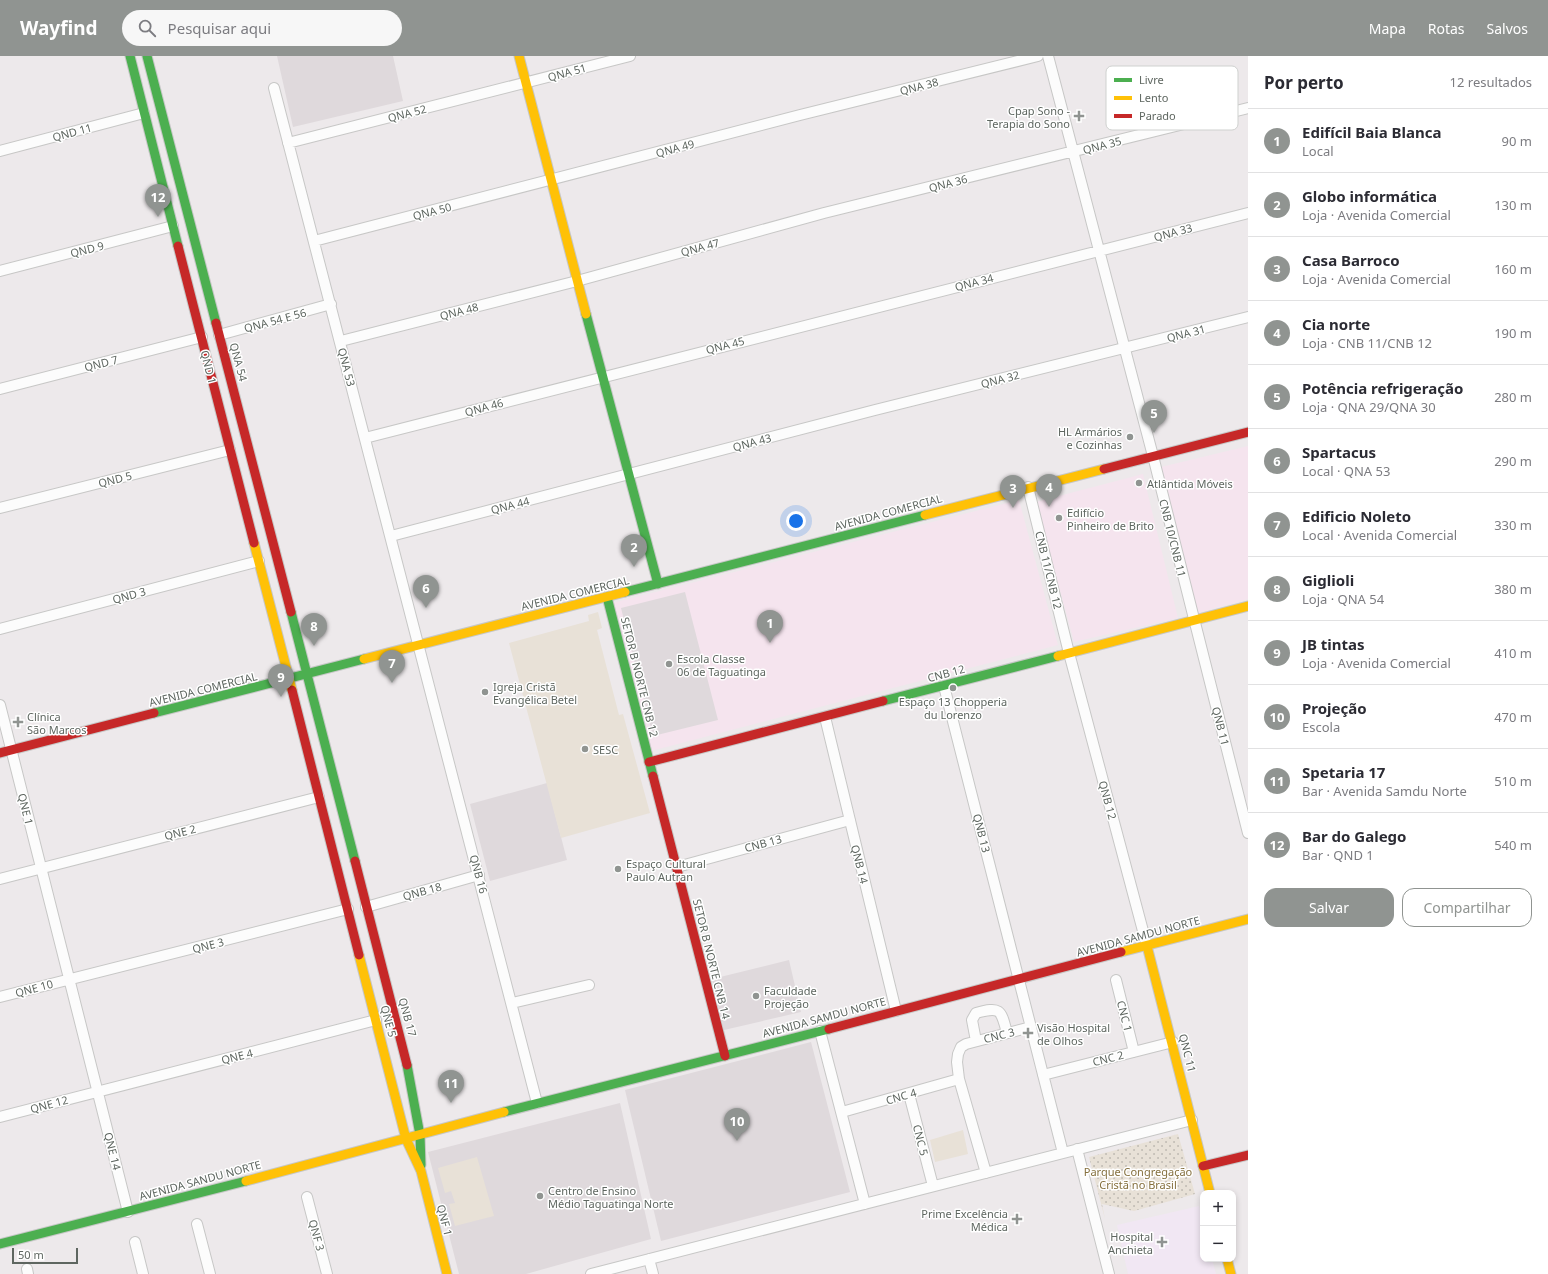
<!DOCTYPE html>
<html lang="pt">
<head>
<meta charset="utf-8">
<style>
  :root { --surface:#fff; --page:#f7f7f7; --text:#2b2b33; --muted:#7c7c81; --line:#e1e1e2; --accent:#909491 }
  body { margin:0; font-family:"Noto Sans",sans-serif; background:var(--page); color:var(--text) }
  .controls { position:absolute; right:12px; bottom:12px; display:grid; overflow:hidden; border-radius:8px; box-shadow:0 2px 6px #0003 }
  .controls button { width:36px; height:36px; display:grid; place-items:center; padding:0; border:0; border-bottom:1px solid var(--line); background:var(--surface); color:var(--text); font:20px sans-serif }
  .scale { position:absolute; left:12px; bottom:10px; width:66px; box-sizing:border-box; padding-left:4px; border:2px solid #5e6660; border-top:0; font-size:11px; line-height:14px; white-space:nowrap; color:#5e6660; -webkit-text-stroke:3px #fff; paint-order:stroke }
  .you { position:absolute; left:796px; top:465px; width:14px; height:14px; margin:-10px; border:3px solid #fff; border-radius:50%; background:#1a73e8; box-shadow:0 0 0 6px #1a73e833 }
  .badge { display:grid; place-items:center; width:26px; height:26px; border-radius:50%; background:var(--accent); color:#fff; font-size:13px; font-weight:700 }
  .pin { position:absolute; translate:-50% -33px; filter:drop-shadow(0 1px 2px #0008) }
  .pin::after { content:''; position:absolute; top:21px; width:14px; height:12px; background:inherit; clip-path:polygon(0 0,100% 0,50% 100%) }
  .list { margin:0; padding:0; list-style:none }
  h2 { display:flex; justify-content:space-between; align-items:center; height:52px; margin:0; padding:0 16px; font-size:17px }
  h2 small { font-size:13px; font-weight:400; color:var(--muted) }
  .list li { display:grid; grid-template-columns:26px 1fr auto; gap:12px; align-items:center; box-sizing:border-box; height:64px; padding:0 16px; border-top:1px solid var(--line) }
  .list b { display:block; font-size:15px; white-space:nowrap }
  .list p { margin:0; font-size:13px; white-space:nowrap; color:var(--muted) }
  .list em { font-size:13px; font-style:normal; color:var(--muted) }
  .actions { display:flex; gap:8px; padding:12px 16px }
  .actions a { flex:1; padding:9px 0; border:1px solid var(--accent); border-radius:12px; text-align:center; font-size:14px; color:var(--accent) }
  .actions .main { background:var(--accent); color:#fff }
  .icon { flex:none; width:22px; height:22px; fill:none; stroke:currentColor; stroke-width:2; stroke-linecap:round; stroke-linejoin:round }
  .map { position:relative; flex:none; width:1248px; height:1218px; overflow:hidden }
  header { display:flex; align-items:center; gap:24px; box-sizing:border-box; height:56px; padding:0 20px; background:var(--accent); color:#fff }
  header strong { font-size:19px }
  nav { display:flex; gap:22px; margin-inline-start:auto; font-size:14px }
  .search { width:280px; height:36px; background:var(--page); display:flex; align-items:center; gap:10px; box-sizing:border-box; padding:0 14px; border-radius:22px; color:var(--muted); font-size:15px }
  main { display:flex }
  aside { flex:1; background:var(--surface) }
  .map>svg:first-child { display:block }
</style>
</head>
<body>
<header>
<strong>Wayfind</strong>
<div class="search"><svg class="icon" aria-label="search" viewBox="0 0 24 24"><circle cx="10" cy="10" r="6"/><path d="M15 15l6 6"/></svg>Pesquisar aqui</div>
<nav><a>Mapa</a><a>Rotas</a><a>Salvos</a></nav>
</header>
<main>
<div class="map">
<svg width="1248" height="1218" viewBox="0 0 1248 1218">
  <defs>
    <pattern id="park-dots" width="8" height="8" patternUnits="userSpaceOnUse"><rect width="8" height="8" fill="#e8e1d7"/><path d="M2 2h.1M6 6h.1" fill="none" stroke="#bfbab2" stroke-width="1.8" stroke-linecap="round"/></pattern>
  </defs>
  <rect width="100%" height="100%" fill="#ede9eb"/>
  <path fill="#f5e4ee" d="M1248,390v153l-50,14 -37,-146z
    M1143,418l35,144 -104,24 -38,-140z
    M1019,444l39,145 -407,106 -39,-148z"/>
  <path fill="#dfd9dc" d="M277,0h116l10,45 -110,26z
    M685,536l33,128 -65,16 -32,-128z
    M547,727l20,77 -77,21 -20,-77z
    M789,904l12,52 -77,18 -12,-51z
    M811,986l39,150 -189,49 -36,-151z
    M620,1047l31,136 -125,35h-67l-31,-122z"/>
  <path fill="#f1e7f3" d="M1199,1150l4,17v36h9l4,15h-88l-11,-49z"/>
  <path fill="#e8e1d7" d="M598,556l4,16 -5,2 22,85 4,-1 27,99 -89,25 -52,-195 80,-22 -1,-6z
    M963,1074l5,24 -33,8 -5,-22z
    M477,1101l17,59 -39,10 -6,-22 6,-1 -4,-12 -6,2 -7,-25z"/>
  <path fill="url(#park-dots)" d="M1178,1078l17,60 -61,17 -32,-7 3,15 -16,-62z"/>
  <g fill="none" stroke-linecap="round" stroke-linejoin="round">
    <g stroke="#c7c7c6" stroke-width="12">
      <path id="street" d="M1048,0l105,400 95,377
        M274,32l263,1015
        M288,87l342,-87
        M0,95l144,-38
        M314,185l486,-126 238,-59
        M0,215l173,-45
        M219,279l112,-31
        M341,285l236,-60 247,-68 424,-105
        M0,333l202,-52
        M365,382l883,-225
        M1028,431l41,166 78,293
        M0,452l230,-58
        M391,480l484,-126 373,-93
        M0,573l259,-68
        M944,630l119,467
        M0,649l128,507
        M825,661l71,294
        M677,811l173,-47
        M0,823l319,-82
        M366,851l113,-32
        M1116,924l18,72
        M0,941l348,-88
        M512,947l77,-18
        M820,975l45,173
        M976,985l-4,-21 4,-7c25,-7 25,-3 31,20
        M1043,1019l130,-33
        M909,1038l24,92
        M842,1056l117,-33
        M0,1061l376,-97
        M1077,1093l32,125
        M986,1117l-27,-94 -2,-17 1,-8 3,-7 5,-3 65,-17
        M307,1141l20,77
        M197,1168l13,50
        M135,1186l8,32
        M649,1203l4,15
        M27,1213l1,5
        M591,1218l601,-154"/>
    </g>
    <g stroke="#c6c7c6" stroke-width="11">
      <path id="fast" d="M130,0l48,190
        M147,0l69,267
        M586,258l72,270
        M625,536l300,-77
        M607,541l46,179
        M291,556l64,249
        M883,645l175,-45
        M154,657l210,-54
        M407,1009l13,70 1,30
        M504,1056l325,-83
        M0,1188l246,-63"/>
    </g>
    <g stroke="#c6c7c6" stroke-width="11">
      <path id="slow" d="M519,0l67,258
        M925,459l179,-46
        M254,487l38,147
        M1058,600l190,-50
        M364,603l261,-67
        M1147,890l63,247
        M1121,896l127,-33
        M359,899l47,184 15,32 26,103
        M246,1125l258,-69
        M1227,1203l4,15"/>
    </g>
    <g stroke="#c6c7c6" stroke-width="11">
      <path id="jam" d="M178,190l76,297
        M216,267l75,289
        M1104,413l144,-37
        M292,634l67,265
        M0,697l154,-40
        M649,706l234,-61
        M653,720l72,280
        M355,805l52,204
        M829,973l292,-77
        M1203,1110l45,-11"/>
    </g>
    <use href="#street" stroke="#fcfcfc" stroke-width="10"/>
    <use href="#fast" stroke="#4caf50" stroke-width="9"/>
    <use href="#slow" stroke="#ffc107" stroke-width="9"/>
    <use href="#jam" stroke="#c62828" stroke-width="9"/>
  </g>
  <g fill="#909491" stroke="#fff" stroke-width="1.5">
    <path d="M1077 54h4v4h4v4h-4v4h-4v-4h-4v-4h4z"/>
    <circle cx="1130" cy="381" r="4"/>
    <circle cx="1139" cy="427" r="4"/>
    <circle cx="1059" cy="462" r="4"/>
    <circle cx="669" cy="608" r="4"/>
    <circle cx="953" cy="632" r="4"/>
    <circle cx="485" cy="636" r="4"/>
    <path d="M16 660h4v4h4v4h-4v4h-4v-4h-4v-4h4z"/>
    <circle cx="585" cy="693" r="4"/>
    <circle cx="618" cy="813" r="4"/>
    <circle cx="756" cy="940" r="4"/>
    <path d="M1026 971h4v4h4v4h-4v4h-4v-4h-4v-4h4z"/>
    <circle cx="540" cy="1140" r="4"/>
    <path d="M1015 1157h4v4h4v4h-4v4h-4v-4h-4v-4h4z"/>
    <path d="M1160 1180h4v4h4v4h-4v4h-4v-4h-4v-4h4z"/>
  </g>
  <g text-anchor="middle" dominant-baseline="central" stroke-width="3" stroke-linejoin="round" paint-order="stroke">
    <g font-size="11" fill="#5e6660" stroke="#fff">
      <text transform="translate(567 16) rotate(-15)">QNA 51</text>
      <text transform="translate(919 30) rotate(-14)">QNA 38</text>
      <text transform="translate(407 57) rotate(-14)">QNA 52</text>
      <text transform="translate(72 76) rotate(-15)">QND 11</text>
      <text transform="translate(1102 89) rotate(-14)">QNA 35</text>
      <text transform="translate(675 92) rotate(-15)">QNA 49</text>
      <text transform="translate(948 127) rotate(-14)">QNA 36</text>
      <text transform="translate(432 155) rotate(-14)">QNA 50</text>
      <text transform="translate(1173 176) rotate(-15)">QNA 33</text>
      <text transform="translate(700 191) rotate(-15)">QNA 47</text>
      <text transform="translate(87 193) rotate(-14)">QND 9</text>
      <text transform="translate(974 226) rotate(-14)">QNA 34</text>
      <text transform="translate(459 255) rotate(-14)">QNA 48</text>
      <text transform="translate(275 264) rotate(-15)">QNA 54 E 56</text>
      <text transform="translate(1186 277) rotate(-14)">QNA 31</text>
      <text transform="translate(725 289) rotate(-14)">QNA 45</text>
      <text transform="translate(239 306) rotate(75)">QNA 54</text>
      <text transform="translate(101 307) rotate(-14)">QND 7</text>
      <text transform="translate(209 311) rotate(76)">QND 1</text>
      <text transform="translate(347 311) rotate(76)">QNA 53</text>
      <text transform="translate(1000 323) rotate(-14)">QNA 32</text>
      <text transform="translate(484 351) rotate(-15)">QNA 46</text>
      <text transform="translate(752 386) rotate(-15)">QNA 43</text>
      <text transform="translate(115 423) rotate(-14)">QND 5</text>
      <text transform="translate(510 449) rotate(-14)">QNA 44</text>
      <text transform="translate(888 456) rotate(-15)">AVENIDA COMERCIAL</text>
      <text transform="translate(1173 482) rotate(76)">CNB 10/CNB 11</text>
      <text transform="translate(1049 514) rotate(76)">CNB 11/CNB 12</text>
      <text transform="translate(575 537) rotate(-14)">AVENIDA COMERCIAL</text>
      <text transform="translate(129 539) rotate(-15)">QND 3</text>
      <text transform="translate(946 617) rotate(-15)">CNB 12</text>
      <text transform="translate(640 621) rotate(76)">SETOR B NORTE CNB 12</text>
      <text transform="translate(203 633) rotate(-14)">AVENIDA COMERCIAL</text>
      <text transform="translate(1221 670) rotate(76)">QNB 11</text>
      <text transform="translate(1108 744) rotate(75)">QNB 12</text>
      <text transform="translate(26 753) rotate(76)">QNE 1</text>
      <text transform="translate(180 776) rotate(-14)">QNE 2</text>
      <text transform="translate(982 777) rotate(76)">QNB 13</text>
      <text transform="translate(763 787) rotate(-15)">CNB 13</text>
      <text transform="translate(860 808) rotate(76)">QNB 14</text>
      <text transform="translate(479 818) rotate(75)">QNB 16</text>
      <text transform="translate(422 835) rotate(-15)">QNB 18</text>
      <text transform="translate(1138 880) rotate(-15)">AVENIDA SAMDU NORTE</text>
      <text transform="translate(208 889) rotate(-14)">QNE 3</text>
      <text transform="translate(712 903) rotate(76)">SETOR B NORTE CNB 14</text>
      <text transform="translate(34 932) rotate(-15)">QNE 10</text>
      <text transform="translate(1125 960) rotate(76)">CNC 1</text>
      <text transform="translate(408 961) rotate(75)">QNB 17</text>
      <text transform="translate(824 961) rotate(-15)">AVENIDA SAMDU NORTE</text>
      <text transform="translate(389 965) rotate(75)">QNE 5</text>
      <text transform="translate(999 979) rotate(-14)">CNC 3</text>
      <text transform="translate(1188 997) rotate(76)">QNC 11</text>
      <text transform="translate(237 1000) rotate(-14)">QNE 4</text>
      <text transform="translate(1108 1002) rotate(-14)">CNC 2</text>
      <text transform="translate(901 1040) rotate(-16)">CNC 4</text>
      <text transform="translate(49 1048) rotate(-15)">QNE 12</text>
      <text transform="translate(921 1084) rotate(76)">CNC 5</text>
      <text transform="translate(113 1095) rotate(76)">QNE 14</text>
      <text transform="translate(200 1124) rotate(-15)">AVENIDA SANDU NORTE</text>
      <text transform="translate(445 1164) rotate(76)">QNF 1</text>
      <text transform="translate(317 1179) rotate(75)">QNF 3</text>
    </g>
    <g font-size="11" fill="#5e6660" stroke="#fff" text-anchor="start">
      <text x="1070" y="54" text-anchor="end">Cpap Sono -<tspan x="1070" dy="13">Terapia do Sono</tspan></text>
      <text x="1122" y="375" text-anchor="end">HL Armários<tspan x="1122" dy="13">e Cozinhas</tspan></text>
      <text x="1147" y="427">Atlântida Móveis</text>
      <text x="1067" y="456">Edifício<tspan x="1067" dy="13">Pinheiro de Brito</tspan></text>
      <text x="677" y="602">Escola Classe<tspan x="677" dy="13">06 de Taguatinga</tspan></text>
      <text x="493" y="630">Igreja Cristã<tspan x="493" dy="13">Evangélica Betel</tspan></text>
      <text x="953" y="645" text-anchor="middle">Espaço 13 Chopperia<tspan x="953" dy="13">du Lorenzo</tspan></text>
      <text x="27" y="660">Clínica<tspan x="27" dy="13">São Marcos</tspan></text>
      <text x="593" y="693">SESC</text>
      <text x="626" y="807">Espaço Cultural<tspan x="626" dy="13">Paulo Autran</tspan></text>
      <text x="764" y="934">Faculdade<tspan x="764" dy="13">Projeção</tspan></text>
      <text x="1037" y="971">Visão Hospital<tspan x="1037" dy="13">de Olhos</tspan></text>
      <text x="548" y="1134">Centro de Ensino<tspan x="548" dy="13">Médio Taguatinga Norte</tspan></text>
      <text x="1008" y="1157" text-anchor="end">Prime Excelência<tspan x="1008" dy="13">Médica</tspan></text>
      <text x="1153" y="1180" text-anchor="end">Hospital<tspan x="1153" dy="13">Anchieta</tspan></text>
    </g>
    <g font-size="11" fill="#85703e" stroke="#fff">
      <text x="1138" y="1115">Parque Congregação<tspan x="1138" dy="13">Cristã no Brasil</tspan></text>
    </g>
  </g>
  <rect x="1106" y="10" width="132" height="64" rx="6" fill="#fff" stroke="#cfd1cf" stroke-width="1"/>
  <rect x="1114" y="22" width="18" height="4" fill="#4caf50"/>
  <rect x="1114" y="40" width="18" height="4" fill="#ffc107"/>
  <rect x="1114" y="58" width="18" height="4" fill="#c62828"/>
  <g font-size="11" fill="#5e6660">
    <text x="1139" y="28">Livre</text>
    <text x="1139" y="46">Lento</text>
    <text x="1139" y="64">Parado</text>
  </g>
</svg>
<div class="controls">
<button>+</button>
<button>−</button>
</div>
<div class="scale">50 m</div>
<div class="you"></div>
<div class="pin badge" style="left:770px;top:587px">1</div>
<div class="pin badge" style="left:634px;top:511px">2</div>
<div class="pin badge" style="left:1013px;top:452px">3</div>
<div class="pin badge" style="left:1049px;top:451px">4</div>
<div class="pin badge" style="left:1154px;top:377px">5</div>
<div class="pin badge" style="left:426px;top:552px">6</div>
<div class="pin badge" style="left:392px;top:627px">7</div>
<div class="pin badge" style="left:314px;top:590px">8</div>
<div class="pin badge" style="left:281px;top:641px">9</div>
<div class="pin badge" style="left:737px;top:1085px">10</div>
<div class="pin badge" style="left:451px;top:1047px">11</div>
<div class="pin badge" style="left:158px;top:161px">12</div>
</div>
<aside>
<h2>Por perto<small>12 resultados</small></h2>
<ul class="list">
<li><span class="badge">1</span><div><b>Edifícil Baia Blanca</b><p>Local</p></div><em>90 m</em></li>
<li><span class="badge">2</span><div><b>Globo informática</b><p>Loja · Avenida Comercial</p></div><em>130 m</em></li>
<li><span class="badge">3</span><div><b>Casa Barroco</b><p>Loja · Avenida Comercial</p></div><em>160 m</em></li>
<li><span class="badge">4</span><div><b>Cia norte</b><p>Loja · CNB 11/CNB 12</p></div><em>190 m</em></li>
<li><span class="badge">5</span><div><b>Potência refrigeração</b><p>Loja · QNA 29/QNA 30</p></div><em>280 m</em></li>
<li><span class="badge">6</span><div><b>Spartacus</b><p>Local · QNA 53</p></div><em>290 m</em></li>
<li><span class="badge">7</span><div><b>Edificio Noleto</b><p>Local · Avenida Comercial</p></div><em>330 m</em></li>
<li><span class="badge">8</span><div><b>Giglioli</b><p>Loja · QNA 54</p></div><em>380 m</em></li>
<li><span class="badge">9</span><div><b>JB tintas</b><p>Loja · Avenida Comercial</p></div><em>410 m</em></li>
<li><span class="badge">10</span><div><b>Projeção</b><p>Escola</p></div><em>470 m</em></li>
<li><span class="badge">11</span><div><b>Spetaria 17</b><p>Bar · Avenida Samdu Norte</p></div><em>510 m</em></li>
<li><span class="badge">12</span><div><b>Bar do Galego</b><p>Bar · QND 1</p></div><em>540 m</em></li>
</ul>
<div class="actions"><a class="main">Salvar</a><a>Compartilhar</a></div>
</aside>
</main>
</body>
</html>
